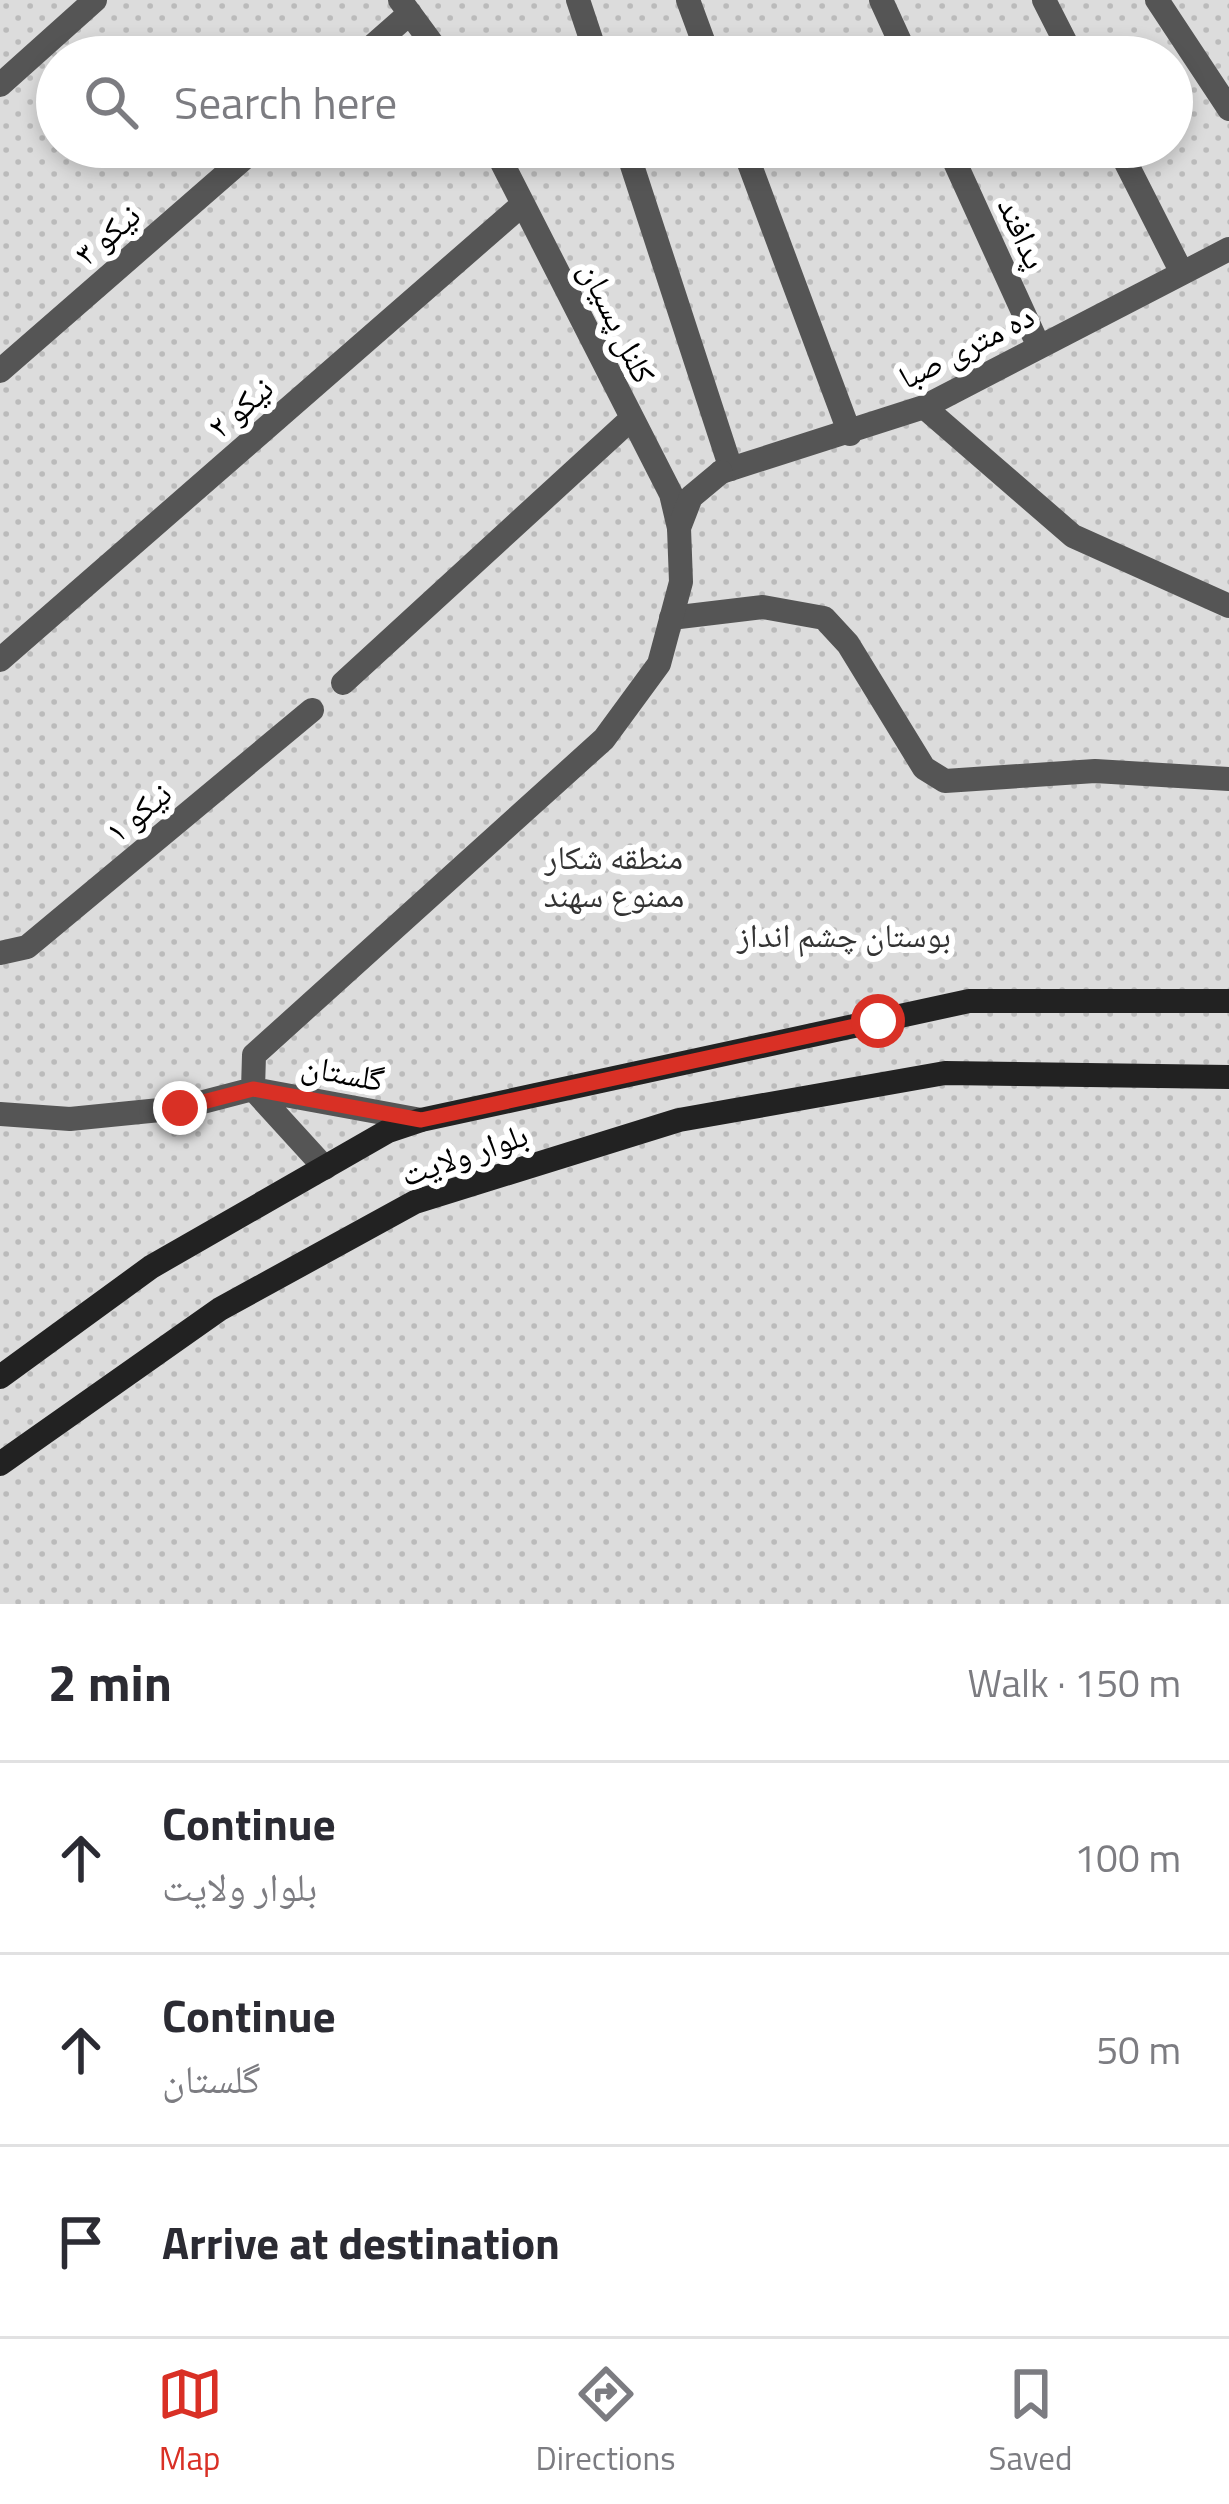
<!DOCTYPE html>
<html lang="en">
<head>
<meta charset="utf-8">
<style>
  :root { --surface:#fff; --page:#f2f2f3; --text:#2b2b33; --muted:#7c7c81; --line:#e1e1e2; --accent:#d93025 }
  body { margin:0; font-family:"Titillium Web","Noto Naskh Arabic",sans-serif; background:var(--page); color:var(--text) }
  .stop { position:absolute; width:36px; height:36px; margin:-27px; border:9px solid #d93025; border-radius:50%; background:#fff }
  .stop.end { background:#d93025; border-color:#fff; box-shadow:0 3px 12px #0008 }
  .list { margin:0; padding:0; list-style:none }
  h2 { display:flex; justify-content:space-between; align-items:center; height:156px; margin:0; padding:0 48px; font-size:51px }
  h2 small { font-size:39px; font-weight:400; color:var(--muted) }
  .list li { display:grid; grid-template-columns:78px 1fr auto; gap:36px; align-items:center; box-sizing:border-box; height:192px; padding:0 48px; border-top:3px solid var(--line) }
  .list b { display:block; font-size:45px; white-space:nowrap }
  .list p { margin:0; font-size:39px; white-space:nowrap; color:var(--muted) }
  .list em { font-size:39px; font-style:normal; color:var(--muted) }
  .icon { flex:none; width:66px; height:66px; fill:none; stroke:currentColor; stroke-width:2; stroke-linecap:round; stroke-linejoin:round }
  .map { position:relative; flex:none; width:1229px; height:1604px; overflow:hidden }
  .search { position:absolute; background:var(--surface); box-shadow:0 6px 18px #0003; left:36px; right:36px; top:36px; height:132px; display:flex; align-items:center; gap:30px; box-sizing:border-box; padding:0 42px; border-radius:66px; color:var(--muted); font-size:45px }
  .sheet { height:732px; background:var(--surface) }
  nav { display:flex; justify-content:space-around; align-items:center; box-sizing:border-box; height:168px; border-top:3px solid var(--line); background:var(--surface); font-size:33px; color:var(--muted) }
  nav a { display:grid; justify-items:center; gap:6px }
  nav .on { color:var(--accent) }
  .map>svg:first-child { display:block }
</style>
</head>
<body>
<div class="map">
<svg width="1229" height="1604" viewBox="0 0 1229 1604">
  <defs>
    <pattern id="park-dots" width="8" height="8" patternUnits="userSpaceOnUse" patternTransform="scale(3)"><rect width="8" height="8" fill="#dcdcdc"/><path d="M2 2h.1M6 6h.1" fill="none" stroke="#bbb" stroke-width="1.8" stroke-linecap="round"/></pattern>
  </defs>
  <rect width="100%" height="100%" fill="#fff"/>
  <path fill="url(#park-dots)" fill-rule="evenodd" d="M0,0h1229v1604h-1229zM57,57h1115v90h-1115z"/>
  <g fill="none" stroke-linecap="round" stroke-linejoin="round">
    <path stroke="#555" stroke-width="24" d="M400,0l42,57
      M578,0l19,57
      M688,0l21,57
      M881,0l26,57
      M1044,0l29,57
      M1157,0l72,109
      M360,57l50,-44
      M0,85l95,-85
      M494,147l177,347 8,34
      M626,147l105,322
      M743,147l107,287
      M948,147l91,200
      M1118,147l64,126
      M0,371l257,-224
      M924,407l149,129 156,70
      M721,472l203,-65 305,-158
      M671,618l92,-11 61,11 24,26 76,124 21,13 150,-10 134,8
      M0,660l523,-456
      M343,683l287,-263
      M0,953l27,-6 285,-237"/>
    <path stroke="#555" stroke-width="24" d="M253,1089l1,-34 350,-316 55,-75 22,-82 -2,-54 12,-31 30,-25
      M253,1089l72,79
      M0,1114l70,5 110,-11 73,-19 168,31"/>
    <path stroke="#222" stroke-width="24" d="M0,1377l151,-110 237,-136 33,-11 548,-119h260
      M0,1464l220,-155 195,-107 264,-82 266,-47 284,4"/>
  </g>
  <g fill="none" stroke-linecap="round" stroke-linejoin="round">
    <path stroke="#d93025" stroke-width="15" d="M180,1108l73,-19 168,31 457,-99"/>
  </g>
  <g text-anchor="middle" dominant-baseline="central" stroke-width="12" stroke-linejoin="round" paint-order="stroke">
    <g font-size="33" fill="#000" stroke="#fff">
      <text transform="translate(1023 233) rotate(66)">پدافند</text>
      <text transform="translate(107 234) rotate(-41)">نیکو ۳</text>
      <text transform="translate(618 322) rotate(64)">کلنل پسیان</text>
      <text transform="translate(966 346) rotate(-27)">ده متری صبا</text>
      <text transform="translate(240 407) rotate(-41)">نیکو ۲</text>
      <text transform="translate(138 812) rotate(-40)">نیکو ۱</text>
      <text transform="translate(343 1072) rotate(11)">گلستان</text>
      <text transform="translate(464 1154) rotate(-19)">بلوار ولایت</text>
    </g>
    <g font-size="33" fill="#333" stroke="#fff">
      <text x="614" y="857">منطقه شکار<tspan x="614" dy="38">ممنوع سهند</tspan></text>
      <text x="844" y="935">بوستان چشم انداز</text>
    </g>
  </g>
</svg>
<div class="stop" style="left:878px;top:1021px"></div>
<div class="stop end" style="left:180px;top:1108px"></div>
<div class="search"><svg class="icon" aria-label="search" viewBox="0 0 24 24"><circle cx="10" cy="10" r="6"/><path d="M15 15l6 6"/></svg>Search here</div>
</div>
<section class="sheet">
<h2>2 min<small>Walk · 150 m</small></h2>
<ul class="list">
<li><svg class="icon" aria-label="ahead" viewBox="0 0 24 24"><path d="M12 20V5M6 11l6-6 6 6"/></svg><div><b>Continue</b><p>بلوار ولایت</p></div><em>100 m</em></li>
<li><svg class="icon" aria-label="ahead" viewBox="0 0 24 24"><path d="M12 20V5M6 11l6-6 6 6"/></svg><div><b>Continue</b><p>گلستان</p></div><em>50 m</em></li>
<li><svg class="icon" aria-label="arrive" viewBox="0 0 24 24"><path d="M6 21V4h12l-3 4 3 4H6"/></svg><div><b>Arrive at destination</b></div></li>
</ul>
</section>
<nav>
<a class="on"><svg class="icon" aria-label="map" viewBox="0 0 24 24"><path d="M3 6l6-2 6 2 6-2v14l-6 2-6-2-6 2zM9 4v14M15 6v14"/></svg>Map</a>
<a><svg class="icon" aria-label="directions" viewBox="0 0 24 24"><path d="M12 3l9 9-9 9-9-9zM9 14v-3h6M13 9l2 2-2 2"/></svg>Directions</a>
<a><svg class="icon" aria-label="saved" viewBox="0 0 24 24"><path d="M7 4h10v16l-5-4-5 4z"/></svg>Saved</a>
</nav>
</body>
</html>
